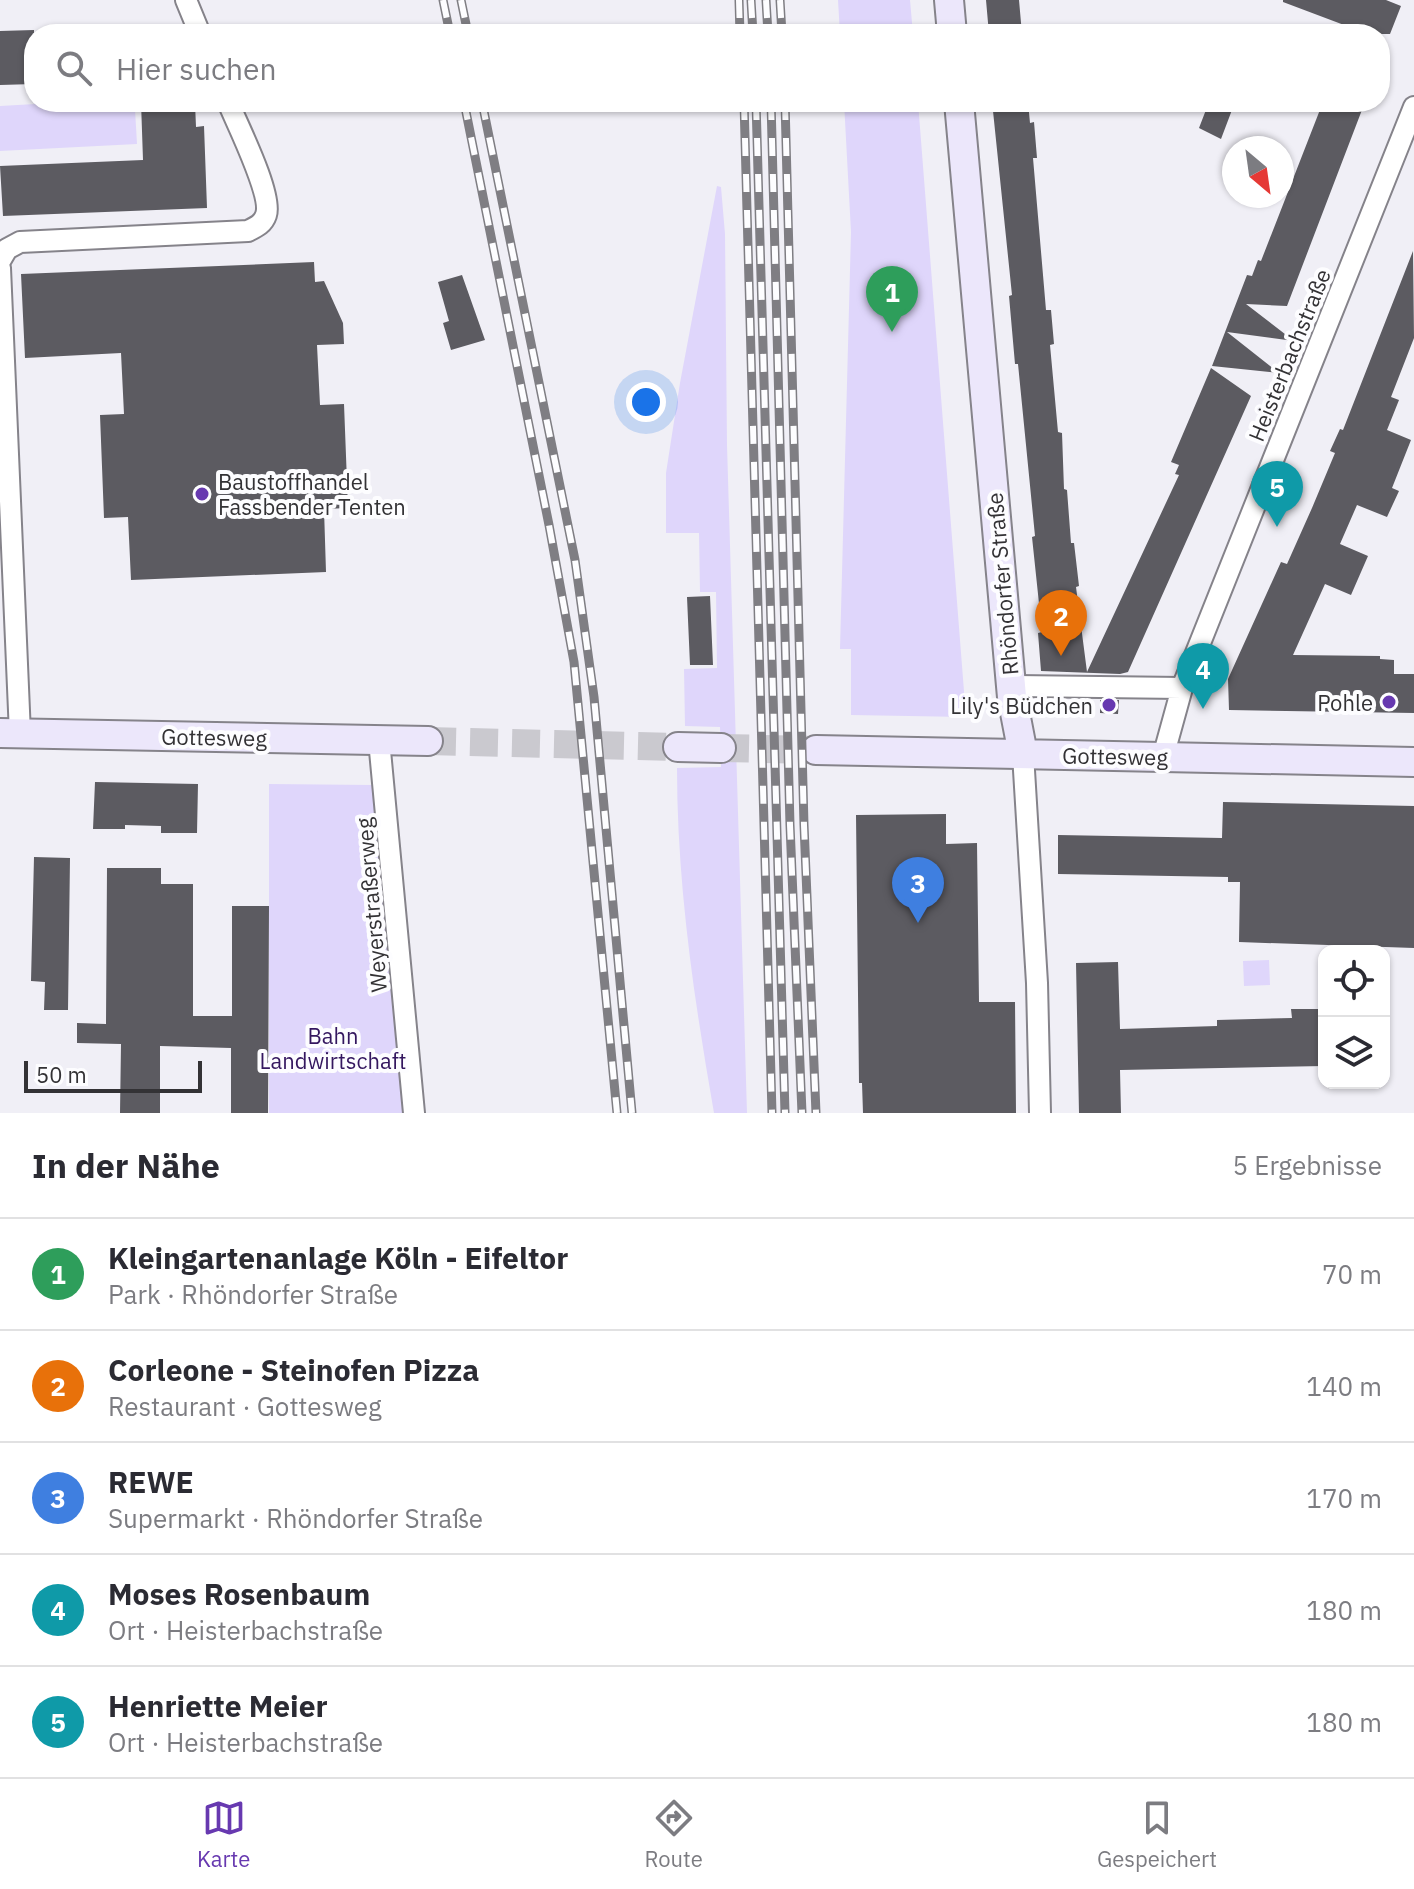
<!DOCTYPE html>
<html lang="de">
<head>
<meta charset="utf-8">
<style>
  :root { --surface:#fff; --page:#f2f2f3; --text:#2b2b33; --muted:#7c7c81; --line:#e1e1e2; --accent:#6739b0 }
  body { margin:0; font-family:"IBM Plex Sans",sans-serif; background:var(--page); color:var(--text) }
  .controls { position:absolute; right:24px; bottom:24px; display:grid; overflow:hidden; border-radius:16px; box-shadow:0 2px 6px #0004 }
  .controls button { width:72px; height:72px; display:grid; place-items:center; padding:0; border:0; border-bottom:2px solid var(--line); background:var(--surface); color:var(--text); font:40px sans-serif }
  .compass { position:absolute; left:1222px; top:136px; width:72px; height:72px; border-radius:50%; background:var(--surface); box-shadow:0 2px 6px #0004; rotate:151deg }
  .scale { position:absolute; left:24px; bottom:20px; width:178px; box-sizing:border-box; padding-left:8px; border:4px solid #333235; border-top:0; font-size:22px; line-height:28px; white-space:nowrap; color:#333235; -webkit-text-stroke:6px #fdfdff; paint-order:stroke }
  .you { position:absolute; left:646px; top:402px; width:28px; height:28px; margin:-20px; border:6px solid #fff; border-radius:50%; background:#1a73e8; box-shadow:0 0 0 12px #1a73e833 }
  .badge { display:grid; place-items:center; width:52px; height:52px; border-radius:50%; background:var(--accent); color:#fff; font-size:26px; font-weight:700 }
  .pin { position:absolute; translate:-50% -66px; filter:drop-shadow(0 2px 4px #0008) }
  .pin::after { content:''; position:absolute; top:42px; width:28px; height:24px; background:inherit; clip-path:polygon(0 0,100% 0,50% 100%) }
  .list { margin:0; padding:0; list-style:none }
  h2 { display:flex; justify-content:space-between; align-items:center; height:104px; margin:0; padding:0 32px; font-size:34px }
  h2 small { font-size:26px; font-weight:400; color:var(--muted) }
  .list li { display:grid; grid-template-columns:52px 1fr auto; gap:24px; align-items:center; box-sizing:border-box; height:112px; padding:0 32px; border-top:2px solid var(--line) }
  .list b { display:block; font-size:30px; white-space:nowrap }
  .list p { margin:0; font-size:26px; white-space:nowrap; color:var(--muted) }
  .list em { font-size:26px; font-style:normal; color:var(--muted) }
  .icon { flex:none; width:44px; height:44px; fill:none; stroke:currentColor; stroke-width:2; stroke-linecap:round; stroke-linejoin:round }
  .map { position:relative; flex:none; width:1414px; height:1113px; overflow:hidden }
  .search { position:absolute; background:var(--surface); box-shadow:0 2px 6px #0004; left:24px; right:24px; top:24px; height:88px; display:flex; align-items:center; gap:20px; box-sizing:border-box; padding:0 28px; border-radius:32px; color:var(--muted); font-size:30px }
  .sheet { height:664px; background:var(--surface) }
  nav { display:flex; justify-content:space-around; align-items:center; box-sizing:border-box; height:112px; border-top:2px solid var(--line); background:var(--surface); font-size:22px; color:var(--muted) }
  nav a { display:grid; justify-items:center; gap:4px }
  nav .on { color:var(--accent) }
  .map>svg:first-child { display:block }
</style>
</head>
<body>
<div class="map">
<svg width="1414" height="1113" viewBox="0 0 1414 1113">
  <rect width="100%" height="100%" fill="#f0eff6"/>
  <path fill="#dfd6fb" d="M838,0h72l3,34h-73z
    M71,102h54l1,7h9l2,35 -137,7v-45z
    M844,102h74l48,615 -115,-2v-66h-11l11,-417z
    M717,186l4,1 4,47 2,211 20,668h-33c-20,-114 -37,-229 -37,-345l44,-1 -1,-40 -35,-1 -1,-57 33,-1 -1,-76h-16l-1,-59h-33v-60l14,-90z
    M269,784l103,1 32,328h-135z
    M1269,960l1,25 -26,1 -1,-25z"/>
  <path fill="#5c5b61" d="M986,0h33l3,34h-33z
    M1283,0h103l15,6 -11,28h-40l2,-6 -69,-26z
    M34,30v54l-34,1v-54z
    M141,102l54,1 1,24 8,-1 3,82 -204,8 -3,-50 143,-6z
    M995,102h33l2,21 4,-1 3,36h-4l13,152h5l3,34 -4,1 8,87 4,1 2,56 3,1 4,53h3l5,43 -3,1 11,85 92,-197 -4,-1 4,-9 -8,-3 40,-94 40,28 -123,276 -8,2 -79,-3 -3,-38 4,-1 -10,-95 3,-1 -17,-172h-3l-6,-68 3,-1 -19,-184 3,-1z
    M1209,102h26l-14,37 -22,-11z
    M1323,102h42l-78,204 -41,-2 48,37 -67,-9 52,41 -67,-7 35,-91 5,1 6,-16 3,1z
    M1413,251l1,87 -23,59 8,3 -12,30 24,10 -19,48 7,3 -12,26 -30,-12 -17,39 28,12 -17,39 -26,-11 -32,71 87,1v3l14,1v14h20v39l-185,-3 -1,-31 53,-117 6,2 25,-56 23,-55 -5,-2 10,-22 3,1z
    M314,262l1,20 9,-1 19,42 1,21 -27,1 3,60 24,-1 4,104 -24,1 2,63 -195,8 -3,-63 -24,1 -4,-103 24,-1 -3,-61 -96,5 -4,-84z
    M462,275l23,65 -34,10 -8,-27 6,-2 -11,-39z
    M710,596l3,69h-23l-3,-68z
    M1100,700h19l-1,14 -18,-1z
    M95,782l103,2 -1,49h-36v-7l-36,-1v4h-32z
    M1223,802l191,4v142l-175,-6 1,-60h-12v-5l-170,-3v-39l164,3z
    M946,814v30l31,-1 2,159h36l1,111h-153l-1,-30h-3l-3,-268z
    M34,857l36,1 -2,152h-24l1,-28 -14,-1z
    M107,868h54v16h32v132h39v-110h37l-1,207h-37v-65l-71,-2v67h-40l1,-69 -44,-1v-20l29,1z
    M1118,962l2,67 97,-3v-6l75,-2 -1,-9h33v57l-204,4 1,43h-42l-3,-150z"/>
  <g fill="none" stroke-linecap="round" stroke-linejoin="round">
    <path stroke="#cac9cf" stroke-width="28" stroke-dasharray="28 14" stroke-linecap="butt" d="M428,741l250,6
      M721,748l95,2"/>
    <g stroke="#85838a" stroke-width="24">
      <path id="street" d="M186,0l14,34
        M0,261l7,-12 13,-7 228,-11c8,-4 15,-7 18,-16 7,-20 -29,-91 -38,-113
        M0,268l20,466
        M1011,686l171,2
        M379,740l35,373
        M1023,754l14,229 3,130
        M1163,757l19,-69 232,-581"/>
    </g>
    <g stroke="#85838a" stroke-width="32">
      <path id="secondary" d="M949,0l3,34
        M959,102l53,595 11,57
        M0,733l428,8
        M678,747l43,1
        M816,750l598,12"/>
    </g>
    <use href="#street" stroke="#fff" stroke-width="20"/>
    <use href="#secondary" stroke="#ece7fb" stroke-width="28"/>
    <g stroke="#7f7e83" stroke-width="9">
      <path id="rail" d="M443,0l7,34
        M461,0l7,34
        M739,0l1,34
        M751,0l2,34
        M766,0l2,34
        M780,0l2,34
        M464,102l85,423 25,137 43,451
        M482,102l93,458 19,137 38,416
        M744,102l28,1011
        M756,102l29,1011
        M771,102l19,723 12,288
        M785,102l19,723 12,288"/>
    </g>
    <use href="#rail" stroke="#fdfdff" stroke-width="6" stroke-dasharray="18" stroke-linecap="butt"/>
  </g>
  <g fill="#6739b0" stroke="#fdfdff" stroke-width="3">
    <circle cx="202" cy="494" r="8"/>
    <circle cx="1389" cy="702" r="8"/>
    <circle cx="1109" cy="705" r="8"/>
  </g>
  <g text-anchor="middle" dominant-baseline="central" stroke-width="8" stroke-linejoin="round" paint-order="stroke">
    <g font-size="22" fill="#333235" stroke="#fdfdff">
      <text transform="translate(1289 355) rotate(-68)">Heisterbachstraße</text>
      <text transform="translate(1002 584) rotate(-95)">Rhöndorfer Straße</text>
      <text transform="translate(214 737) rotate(1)">Gottesweg</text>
      <text transform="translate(1115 756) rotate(1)">Gottesweg</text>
      <text transform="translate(371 905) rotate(-95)">Weyerstraßerweg</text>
    </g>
    <g font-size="22" fill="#333235" stroke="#fdfdff" text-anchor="end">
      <text x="218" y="481" text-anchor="start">Baustoffhandel<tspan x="218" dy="25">Fassbender Tenten</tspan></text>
      <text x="1373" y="702">Pohle</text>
      <text x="1093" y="705">Lily's Büdchen</text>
    </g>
    <g font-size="22" fill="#34175f" stroke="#fdfdff">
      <text x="333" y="1035">Bahn<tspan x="333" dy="25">Landwirtschaft</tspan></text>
    </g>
  </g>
</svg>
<div class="controls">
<button><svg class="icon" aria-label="locate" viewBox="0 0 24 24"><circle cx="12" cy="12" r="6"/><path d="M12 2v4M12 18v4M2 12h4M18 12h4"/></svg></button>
<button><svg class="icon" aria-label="layers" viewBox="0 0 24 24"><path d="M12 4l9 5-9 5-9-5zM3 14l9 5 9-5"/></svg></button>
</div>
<svg class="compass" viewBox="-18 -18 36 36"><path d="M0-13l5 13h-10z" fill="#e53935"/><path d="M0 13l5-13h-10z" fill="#7c7c81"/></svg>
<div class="scale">50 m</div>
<div class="you"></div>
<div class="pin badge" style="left:892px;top:332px;background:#2e9e5b">1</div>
<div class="pin badge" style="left:1061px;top:656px;background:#e8710a">2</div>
<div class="pin badge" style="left:918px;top:923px;background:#3f7fe0">3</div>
<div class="pin badge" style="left:1203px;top:709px;background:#0f9aa8">4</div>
<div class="pin badge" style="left:1277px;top:527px;background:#0f9aa8">5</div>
<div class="search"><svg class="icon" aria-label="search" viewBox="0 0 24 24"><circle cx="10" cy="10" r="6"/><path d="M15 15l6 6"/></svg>Hier suchen</div>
</div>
<section class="sheet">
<h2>In der Nähe<small>5 Ergebnisse</small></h2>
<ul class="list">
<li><span class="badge" style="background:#2e9e5b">1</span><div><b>Kleingartenanlage Köln - Eifeltor</b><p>Park · Rhöndorfer Straße</p></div><em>70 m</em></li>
<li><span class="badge" style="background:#e8710a">2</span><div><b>Corleone - Steinofen Pizza</b><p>Restaurant · Gottesweg</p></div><em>140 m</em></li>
<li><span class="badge" style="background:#3f7fe0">3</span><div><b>REWE</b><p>Supermarkt · Rhöndorfer Straße</p></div><em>170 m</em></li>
<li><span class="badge" style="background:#0f9aa8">4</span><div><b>Moses Rosenbaum</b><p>Ort · Heisterbachstraße</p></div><em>180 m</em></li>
<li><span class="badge" style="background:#0f9aa8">5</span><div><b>Henriette Meier</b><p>Ort · Heisterbachstraße</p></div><em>180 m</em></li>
</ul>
</section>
<nav>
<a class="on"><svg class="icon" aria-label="map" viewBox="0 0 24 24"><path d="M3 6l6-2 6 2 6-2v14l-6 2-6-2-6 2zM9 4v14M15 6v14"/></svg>Karte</a>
<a><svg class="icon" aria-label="directions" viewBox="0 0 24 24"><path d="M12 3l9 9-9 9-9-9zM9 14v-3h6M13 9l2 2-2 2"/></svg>Route</a>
<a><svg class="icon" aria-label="saved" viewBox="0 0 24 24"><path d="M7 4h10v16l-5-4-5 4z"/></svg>Gespeichert</a>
</nav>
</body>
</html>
